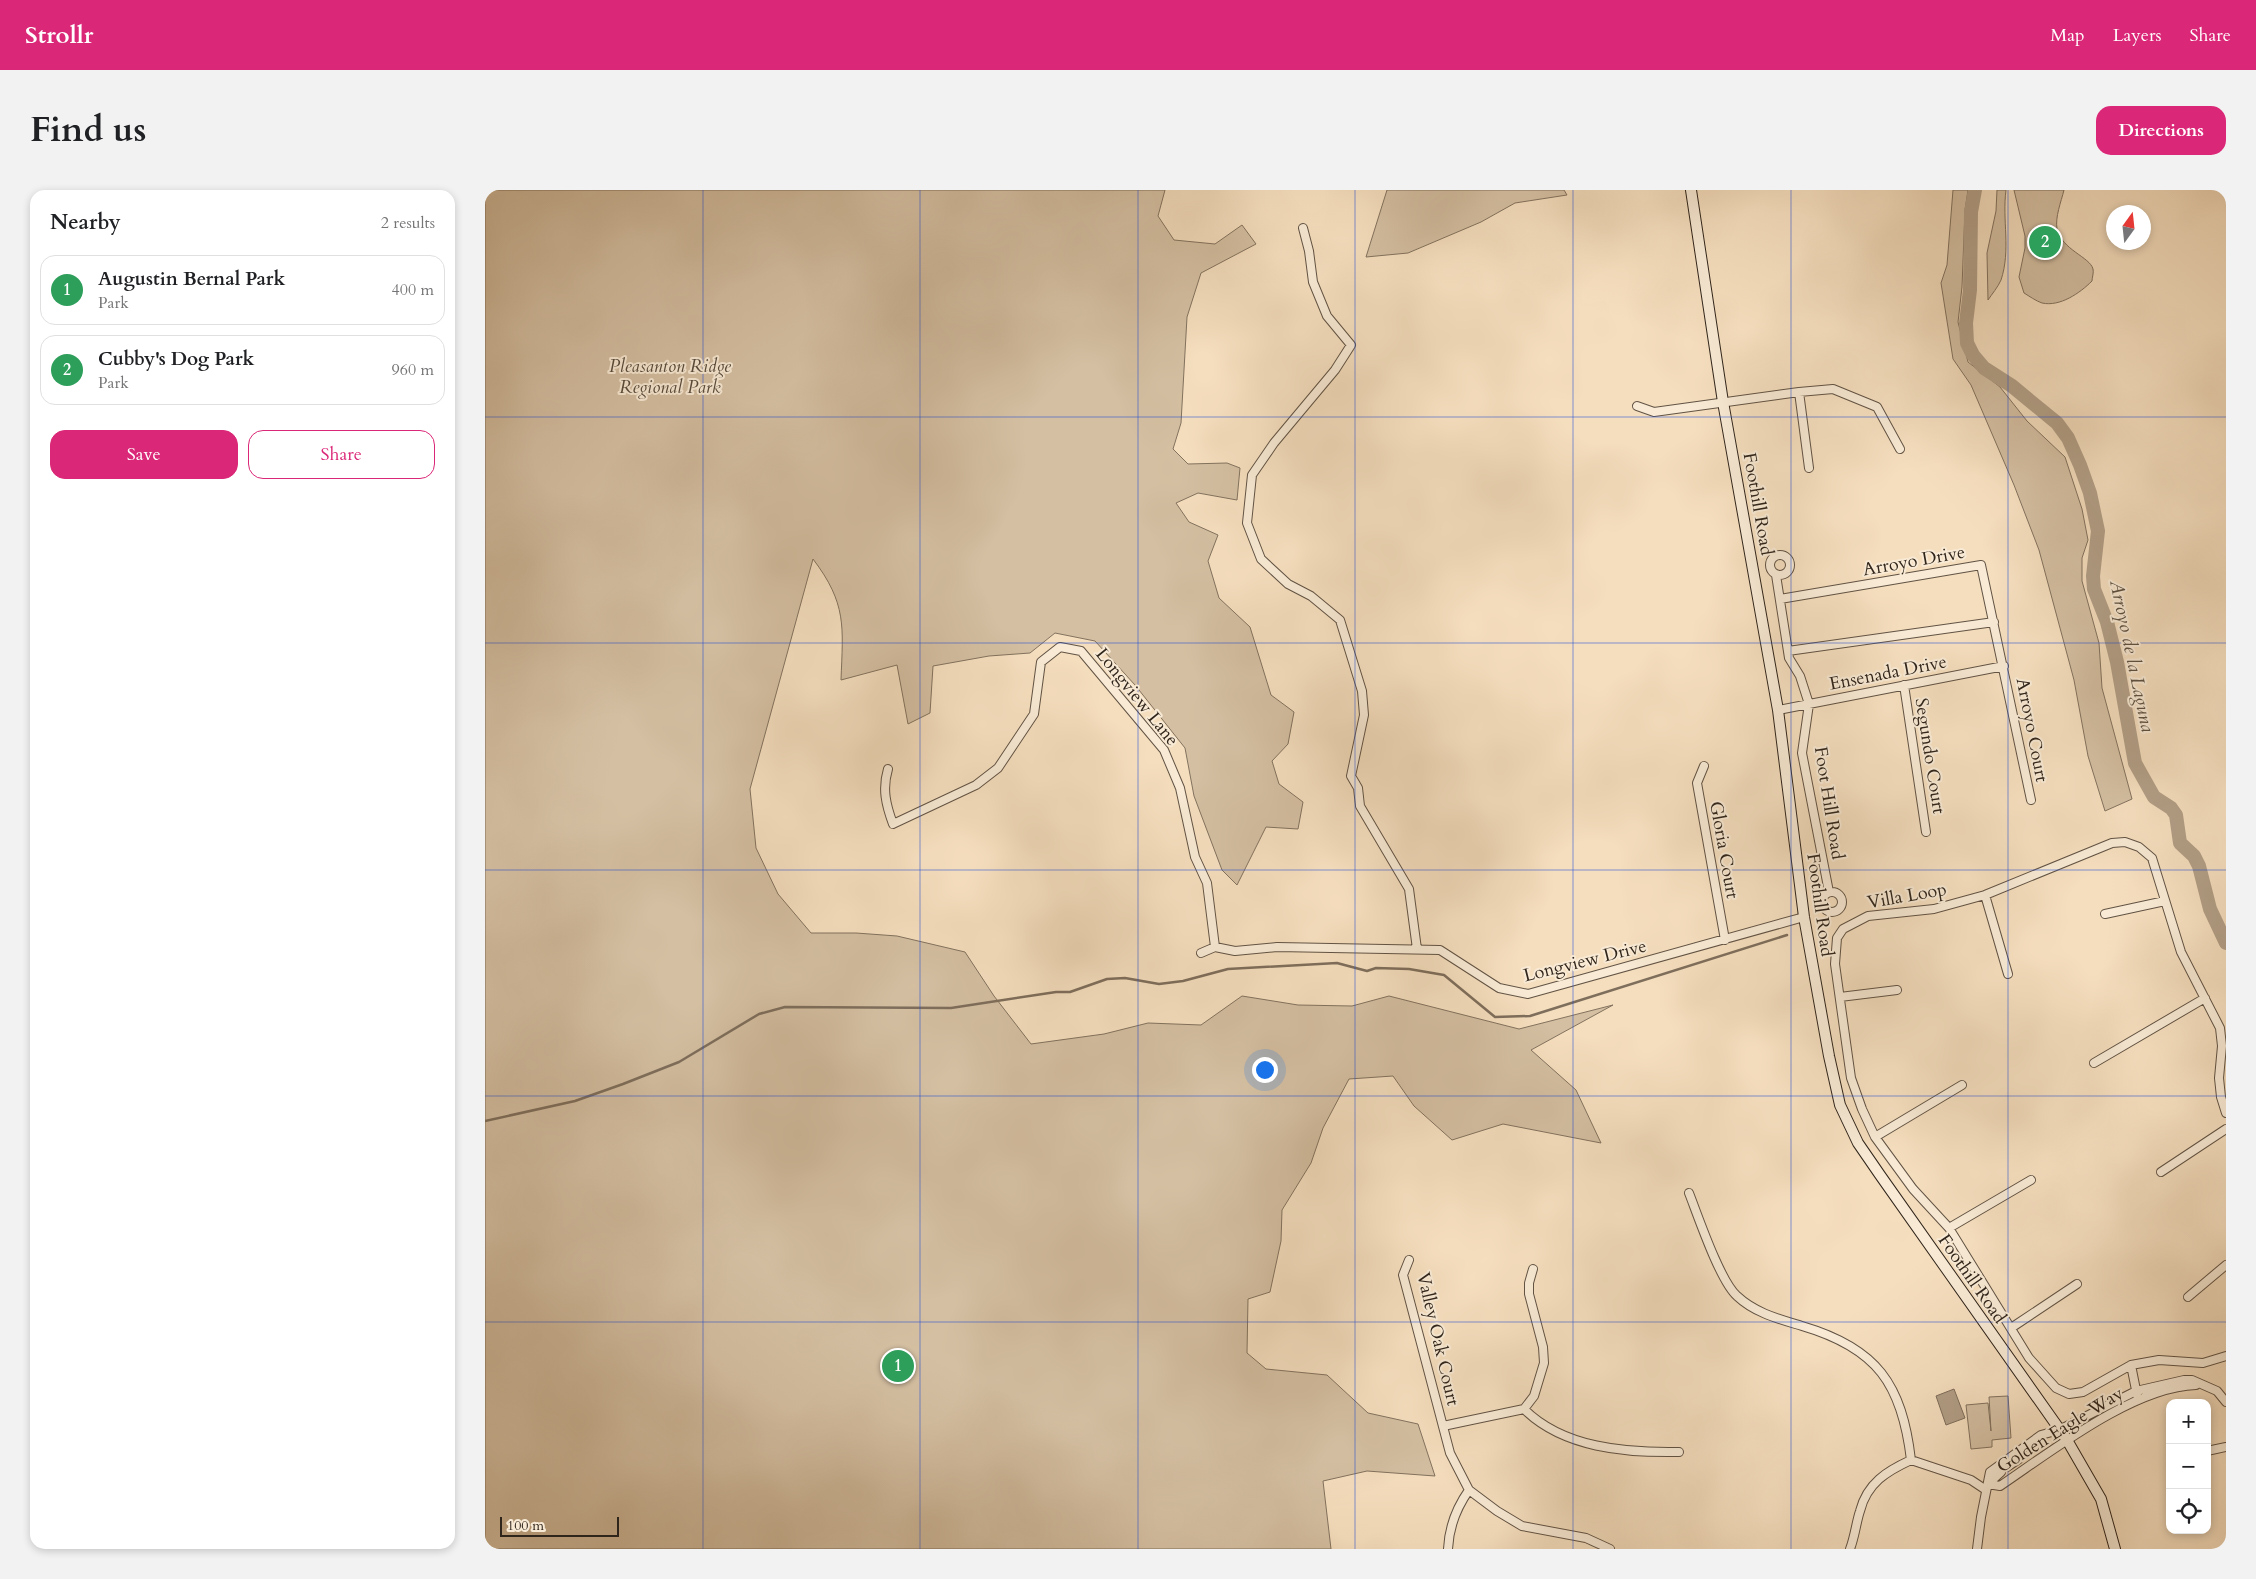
<!DOCTYPE html>
<html lang="en">
<head>
<meta charset="utf-8">
<style>
  :root { --surface:#fff; --page:#f2f2f2; --text:#202124; --muted:#757577; --line:#e0e0e0; --accent:#db2777 }
  body { margin:0; font-family:Cardo,serif; background:var(--page); color:var(--text) }
  .controls { position:absolute; right:15px; bottom:15px; display:grid; overflow:hidden; border-radius:10px; box-shadow:0 2px 8px #0003 }
  .controls button { width:45px; height:45px; display:grid; place-items:center; padding:0; border:0; border-bottom:1px solid var(--line); background:var(--surface); color:var(--text); font:25px sans-serif }
  .compass { position:absolute; left:1621px; top:15px; width:45px; height:45px; border-radius:50%; background:var(--surface); box-shadow:0 2px 8px #0003; rotate:15deg }
  .scale { position:absolute; left:15px; bottom:12px; width:119px; box-sizing:border-box; padding-left:5px; border:2px solid #30251b; border-top:0; font-size:14px; line-height:18px; white-space:nowrap; color:#30251b; -webkit-text-stroke:4px #f8ead5; paint-order:stroke }
  .you { position:absolute; left:779px; top:879px; width:18px; height:18px; margin:-12px; border:4px solid #fff; border-radius:50%; background:#1a73e8; box-shadow:0 0 0 8px #1a73e833 }
  .badge { display:grid; place-items:center; width:32px; height:32px; border-radius:50%; background:var(--accent); color:#fff; font-size:16px; font-weight:700 }
  .pin { position:absolute; translate:-50% -50%; border:2px solid #fff; box-shadow:0 1px 5px #0006 }
  .list { margin:0; padding:0; list-style:none }
  h2 { display:flex; justify-content:space-between; align-items:center; height:65px; margin:0; padding:0 20px; font-size:21px }
  h2 small { font-size:16px; font-weight:400; color:var(--muted) }
  .list li { display:grid; grid-template-columns:32px 1fr auto; gap:15px; align-items:center; box-sizing:border-box; height:70px; margin:0 10px 10px; padding:0 10px; border:1px solid var(--line); border-radius:15px }
  .list b { display:block; font-size:19px; white-space:nowrap }
  .list p { margin:0; font-size:16px; white-space:nowrap; color:var(--muted) }
  .list em { font-size:16px; font-style:normal; color:var(--muted) }
  .actions { display:flex; gap:10px; padding:15px 20px }
  .actions a { flex:1; padding:11px 0; border:1px solid var(--accent); border-radius:15px; text-align:center; font-size:18px; color:var(--accent) }
  .actions .main { background:var(--accent); color:#fff }
  .icon { flex:none; width:28px; height:28px; fill:none; stroke:currentColor; stroke-width:2; stroke-linecap:round; stroke-linejoin:round }
  .map { position:relative; flex:none; width:1741px; height:1359px; overflow:hidden; border-radius:15px }
  header { display:flex; align-items:center; gap:30px; box-sizing:border-box; height:70px; padding:0 25px; background:var(--accent); color:#fff }
  header strong { font-size:24px }
  nav { display:flex; gap:28px; margin-inline-start:auto; font-size:18px }
  .intro { display:flex; align-items:center; justify-content:space-between; box-sizing:border-box; height:120px; padding:0 30px }
  h1 { margin:0; font-size:35px }
  .button { padding:12px 22px; border-radius:15px; background:var(--accent); color:#fff; font-size:18px; font-weight:700 }
  main { display:flex; gap:30px; padding:0 30px }
  aside { flex:1; background:var(--surface); border-radius:15px; box-shadow:0 2px 8px #0003 }
  .map>svg:first-child { display:block }
</style>
</head>
<body>
<header>
<strong>Strollr</strong>
<nav><a>Map</a><a>Layers</a><a>Share</a></nav>
</header>
<div class="intro"><h1>Find us</h1><a class="button">Directions</a></div>
<main>
<aside>
<h2>Nearby<small>2 results</small></h2>
<ul class="list">
<li><span class="badge" style="background:#2e9e5b">1</span><div><b>Augustin Bernal Park</b><p>Park</p></div><em>400 m</em></li>
<li><span class="badge" style="background:#2e9e5b">2</span><div><b>Cubby's Dog Park</b><p>Park</p></div><em>960 m</em></li>
</ul>
<div class="actions"><a class="main">Save</a><a>Share</a></div>
</aside>
<div class="map">
<svg width="1741" height="1359" viewBox="0 0 1741 1359">
  <rect width="100%" height="100%" fill="#f5debe"/>
  <filter id="stains"><feTurbulence type="fractalNoise" baseFrequency=".004" numOctaves="4"/><feColorMatrix values="0 0 0 0 .2 0 0 0 0 .09 0 0 0 0 .02 0 0 0 .5 -.17"/></filter>
  <radialGradient id="worn" r=".72"><stop offset=".6" stop-color="#630" stop-opacity="0"/><stop offset="1" stop-color="#630" stop-opacity=".3"/></radialGradient>
  <path fill="#d4bfa2" stroke="#82725e" d="M0,0h680l-7,26 16,24 41,4 27,-19 14,19 -55,29 -14,44 -6,106 -8,26 15,15 39,-1 13,5 -3,32 -39,-7 -22,10 13,19 29,13 -10,26 11,37 31,29 21,68 23,17 -6,32 -16,17 7,23 24,18 -5,27 -32,-2 -29,58 -15,-15 -28,-74 -9,-48 -50,-63 -40,-44 -40,-8 -25,20 -41,3 -56,10 -3,47 -22,11 -11,-59 -56,15c2,-54 6,-76 -28,-121l-63,230 6,59 22,46 33,39h45l41,3 68,16 29,44 37,48 73,-10 44,-11 53,2 41,-29 56,9 54,1 37,-10 130,33 94,-24 -82,45 45,40 25,53 -98,-19 -51,16 -38,-34 -21,-30 -44,3 -26,49 -12,35 -29,47 -1,31 -11,51 -22,7 -1,54 19,16 61,6 41,38 50,11 17,52 -68,-5 -44,10 8,68h-846z
    M902,0h177l3,5 -52,8 -34,19 -73,31 -42,4z
    M1468,0h15l-3,20 -3,77 -4,35 10,40 32,25 27,34 38,36 17,52 6,31 -6,18v23l17,62 3,45 30,111 -27,12 -17,-55 -14,-76 -35,-130 -25,-65 -43,-100 -18,-26 -12,-76 6,-18z
    M1512,0h9c-4,30 5,60 -5,90 -3,7 -9,14 -13,20l-1,-47 9,-42z
    M1529,0h50c-3,12 -9,27 -7,39 5,21 33,28 36,40 1,3 -1,9 -1,12 -12,12 -32,26 -50,22 -6,-2 -13,-7 -18,-10l-5,-16 6,-29v-12z
    M1523,1206l3,42 -19,2v7l-21,2 -5,-44 22,-2 3,28 -2,-34z"/>
  <path fill="#b29f87" stroke="#7e6e5c" d="M1469,1199l11,29 -19,7 -10,-29z"/>
  <g fill="none" stroke-linecap="round" stroke-linejoin="round">
    <path stroke="#7e6e5c" stroke-width="2.5" d="M0,931l90,-20 48,-17 56,-22 80,-48 26,-7 166,1 105,-16h14l37,-13 18,-1 34,6 24,-3 45,-12 109,-6 30,8 9,-3 33,1 35,6 51,42 35,-1 257,-81"/>
    <path stroke="#b29f87" stroke-width="14" d="M1490,0l-4,22 -1,78 -4,33 1,20 6,12 11,13 28,18 45,37 11,15 12,27 10,28 8,38 -5,45 1,13 13,33 10,40 18,101 19,34 17,11 5,7 4,28 14,13 5,10 11,43 16,34"/>
    <g stroke="#615344" stroke-width="10">
      <path id="minor" d="M818,38l6,23 4,31 14,34 24,29 -16,25 -61,73 -22,32 -5,48 14,36 27,25 23,12 29,24 22,71 2,24 -13,61 7,12 2,18 49,83 8,60
        M1314,202l10,76
        M1152,216l17,6 145,-20 34,-3 44,18 23,42
        M1285 375a10 10 0 1 1 20 0a10 10 0 1 1-20 0Z
        M1291,385l13,83 11,18 9,28 -7,49 27,139
        M1295,409l201,-34 50,235
        M1303,461l206,-29
        M1419,495l22,147
        M1293,520l226,-44
        M1219,576l-7,17 28,157
        M403,579c-6,20 -2,36 5,55l83,-39 22,-17 36,-54 7,-52 19,-15 21,4 83,99 16,38 15,69 12,26 8,64
        M1337 712a10 10 0 1 1 20 0a10 10 0 1 1-20 0Z
        M1500,705l23,79
        M1620,724l60,-13
        M716,763l14,-6 20,4 42,-4 163,3 59,38 29,6 276,-77
        M1355,807l57,-7
        M1609,873l111,-65
        M1741,923l-5,-16 -2,-19 3,-32 -2,-18 -39,-76 -29,-94 -13,-11 -14,-5 -13,1 -127,52 -51,14 -66,7 -25,13 -6,9 -2,26 16,114 11,31 13,28 38,52 36,39 80,130 27,30 13,6 14,-2 48,-27 28,-5 44,3 23,-7
        M1390,947l87,-52
        M1676,982l65,-43
        M1204,1003c9,23 31,88 48,103 18,17 42,23 65,30 75,22 100,58 109,134
        M1464,1038l82,-48
        M924,1070l-6,15 47,178 19,37 28,21 25,15 64,12 24,11
        M1703,1107l38,-32
        M1526,1138l66,-44
        M1646,1175l6,30
        M1039,1219c39,39 102,44 155,43
        M958,1236l81,-17 10,-13 10,-33 -1,-16 -14,-53v-11l4,-14
        M1722,1261l19,-4
        M1522,1277l12,-8
        M1504,1293l12,-11
        M1503,1294l12,2c52,-35 133,-99 196,-101
        M963,1359c1,-22 9,-42 21,-59
        M1365,1359c5,-13 6,-26 10,-38 7,-28 27,-40 51,-51l60,20 15,10
        M1492,1359l4,-32 9,-45 51,-37 18,-5 77,-39 48,-11h8l25,11 9,11"/>
    </g>
    <g stroke="#30251b" stroke-width="12">
      <path id="secondary" d="M1206,0l32,212 55,308 26,207 25,139 11,49 18,38 22,32 187,265 34,59 14,50"/>
    </g>
    <use href="#minor" stroke="#f8ead5" stroke-width="8"/>
    <use href="#secondary" stroke="#f8ead5" stroke-width="10"/>
  </g>
  <path fill="none" stroke="#1d4ed8" stroke-width="1" stroke-opacity="0.55" d="M218,0v1359M435,0v1359M653,0v1359M870,0v1359M1088,0v1359M1306,0v1359M1523,0v1359M0,227h1741M0,453h1741M0,680h1741M0,906h1741M0,1132h1741"/>
  <g text-anchor="middle" dominant-baseline="central" stroke-width="4" stroke-linejoin="round" paint-order="stroke">
    <g font-size="18" font-style="italic" fill="#594c3d" stroke="#f8ead5">
      <text x="185" y="176">Pleasanton Ridge<tspan x="185" dy="21">Regional Park</tspan></text>
    </g>
    <g font-size="18" fill="#30251b" stroke="#f8ead5">
      <text transform="translate(1273 314) rotate(80)">Foothill Road</text>
      <text transform="translate(1429 371) rotate(-10)">Arroyo Drive</text>
      <text transform="translate(1403 483) rotate(-11)">Ensenada Drive</text>
      <text transform="translate(652 507) rotate(51)">Longview Lane</text>
      <text transform="translate(1547 540) rotate(79)">Arroyo Court</text>
      <text transform="translate(1445 566) rotate(81)">Segundo Court</text>
      <text transform="translate(1344 613) rotate(81)">Foot Hill Road</text>
      <text transform="translate(1239 660) rotate(80)">Gloria Court</text>
      <text transform="translate(1422 706) rotate(-10)">Villa Loop</text>
      <text transform="translate(1335 715) rotate(82)">Foothill Road</text>
      <text transform="translate(1100 771) rotate(-14)">Longview Drive</text>
      <text transform="translate(1487 1089) rotate(55)">Foothill Road</text>
      <text transform="translate(953 1149) rotate(77)">Valley Oak Court</text>
      <text transform="translate(1575 1240) rotate(-32)">Golden Eagle Way</text>
    </g>
    <g font-size="19" font-style="italic" fill="#5e5041" stroke="#f8ead5">
      <text transform="translate(1647 466) rotate(78)">Arroyo de la Laguna</text>
    </g>
  </g>
  <rect width="100%" height="100%" filter="url(#stains)"/>
  <rect width="100%" height="100%" fill="url(#worn)"/>
</svg>
<div class="controls">
<button>+</button>
<button>−</button>
<button><svg class="icon" aria-label="locate" viewBox="0 0 24 24"><circle cx="12" cy="12" r="6"/><path d="M12 2v4M12 18v4M2 12h4M18 12h4"/></svg></button>
</div>
<svg class="compass" viewBox="-18 -18 36 36"><path d="M0-13l5 13h-10z" fill="#e53935"/><path d="M0 13l5-13h-10z" fill="#757577"/></svg>
<div class="scale">100 m</div>
<div class="you"></div>
<div class="pin badge" style="left:413px;top:1176px;background:#2e9e5b">1</div>
<div class="pin badge" style="left:1560px;top:52px;background:#2e9e5b">2</div>
</div>
</main>
</body>
</html>
